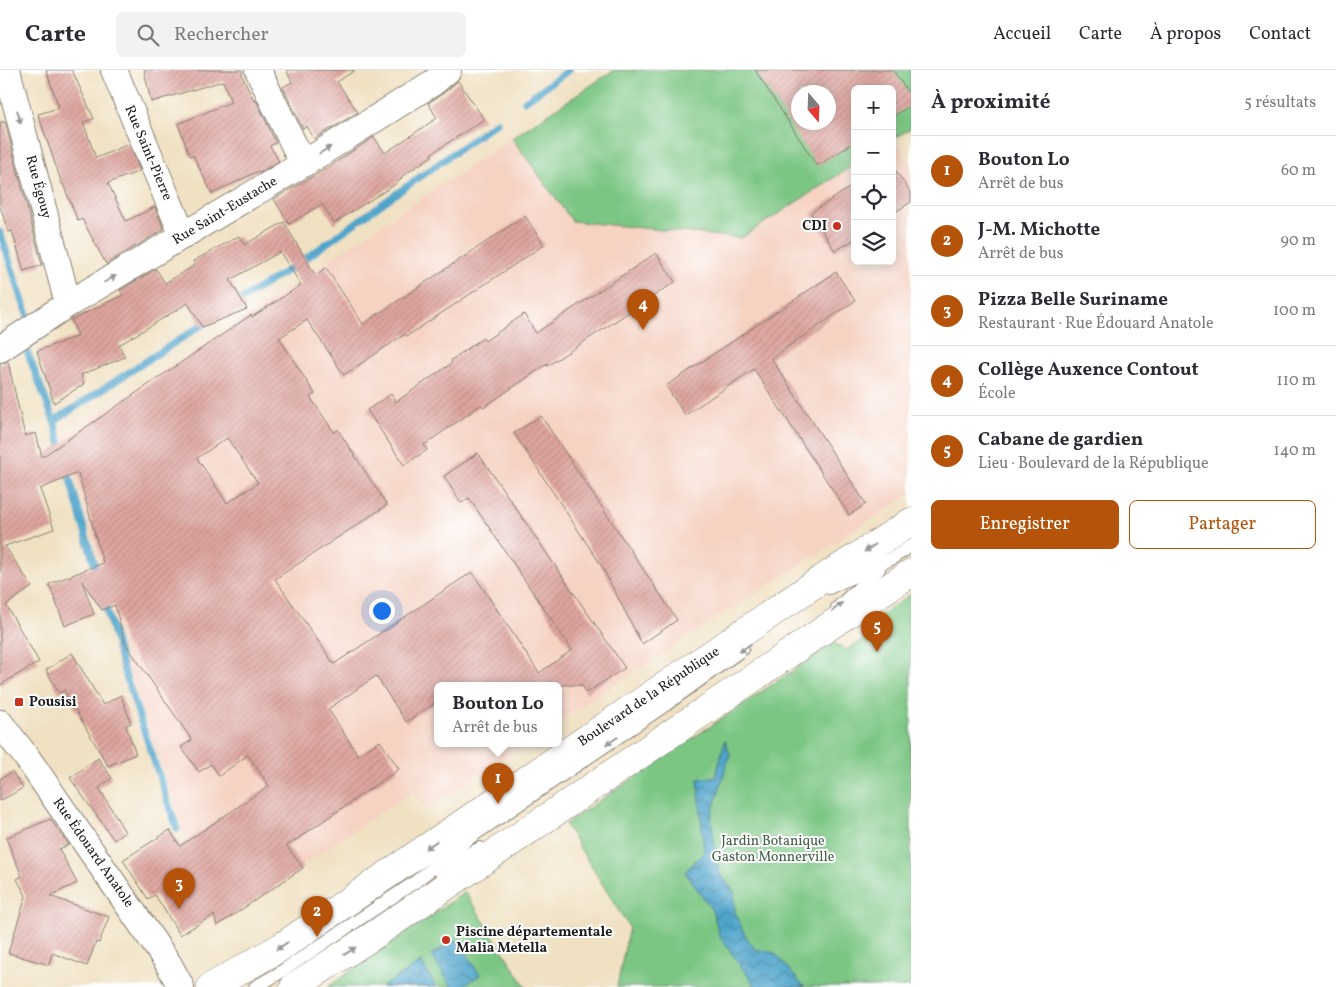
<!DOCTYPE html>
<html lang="fr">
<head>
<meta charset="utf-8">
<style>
  :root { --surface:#fff; --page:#f2f2f3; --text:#2b2b33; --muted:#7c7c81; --line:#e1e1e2; --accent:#b45309 }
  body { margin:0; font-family:Vollkorn,serif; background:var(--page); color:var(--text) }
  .controls { position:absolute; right:15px; top:15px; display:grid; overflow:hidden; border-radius:8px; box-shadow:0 2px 12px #0003 }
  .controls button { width:45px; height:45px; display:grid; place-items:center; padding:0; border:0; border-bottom:1px solid var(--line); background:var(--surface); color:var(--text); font:25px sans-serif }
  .compass { position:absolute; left:791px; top:15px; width:45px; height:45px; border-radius:50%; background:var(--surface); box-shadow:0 2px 12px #0003; rotate:161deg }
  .you { position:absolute; left:381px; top:540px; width:18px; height:18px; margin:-12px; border:4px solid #fff; border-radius:50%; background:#1a73e8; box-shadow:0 0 0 8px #1a73e833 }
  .badge { display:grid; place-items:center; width:32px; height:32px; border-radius:50%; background:var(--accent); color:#fff; font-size:16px; font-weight:700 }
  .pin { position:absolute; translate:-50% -41px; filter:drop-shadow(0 1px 2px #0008) }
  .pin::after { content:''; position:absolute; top:26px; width:18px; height:15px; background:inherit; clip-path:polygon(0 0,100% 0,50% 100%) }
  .popup { position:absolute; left:434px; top:612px; width:128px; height:65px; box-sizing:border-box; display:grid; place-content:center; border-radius:8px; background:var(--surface); filter:drop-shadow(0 1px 4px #0005); font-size:16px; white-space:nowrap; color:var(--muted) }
  .popup b { font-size:19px; color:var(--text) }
  .popup::after { content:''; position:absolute; left:50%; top:100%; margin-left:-10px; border:10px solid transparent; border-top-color:var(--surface) }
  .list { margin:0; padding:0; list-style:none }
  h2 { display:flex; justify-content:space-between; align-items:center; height:65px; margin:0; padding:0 20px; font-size:21px }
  h2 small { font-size:16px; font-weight:400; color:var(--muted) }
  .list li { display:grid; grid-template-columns:32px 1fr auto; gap:15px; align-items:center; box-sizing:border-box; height:70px; padding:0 20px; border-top:1px solid var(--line) }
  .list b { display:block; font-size:19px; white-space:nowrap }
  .list p { margin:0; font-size:16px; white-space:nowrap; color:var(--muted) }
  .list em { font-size:16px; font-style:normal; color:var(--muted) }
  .actions { display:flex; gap:10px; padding:15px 20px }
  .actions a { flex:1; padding:11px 0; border:1px solid var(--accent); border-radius:8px; text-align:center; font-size:18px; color:var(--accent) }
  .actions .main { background:var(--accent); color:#fff }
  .icon { flex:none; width:28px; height:28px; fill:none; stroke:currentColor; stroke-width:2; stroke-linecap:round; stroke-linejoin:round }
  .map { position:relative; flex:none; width:911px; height:917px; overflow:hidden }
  header { display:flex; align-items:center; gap:30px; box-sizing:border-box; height:70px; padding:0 25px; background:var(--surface); border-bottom:1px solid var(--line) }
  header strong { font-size:24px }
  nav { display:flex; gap:28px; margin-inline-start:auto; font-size:18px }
  .search { width:350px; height:45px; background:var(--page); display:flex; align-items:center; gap:12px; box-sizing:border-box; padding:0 18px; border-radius:8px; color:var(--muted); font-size:19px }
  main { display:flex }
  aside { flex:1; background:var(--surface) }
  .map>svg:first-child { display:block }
</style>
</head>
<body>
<header>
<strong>Carte</strong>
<div class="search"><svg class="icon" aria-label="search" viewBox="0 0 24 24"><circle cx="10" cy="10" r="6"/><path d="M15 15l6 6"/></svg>Rechercher</div>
<nav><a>Accueil</a><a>Carte</a><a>À propos</a><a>Contact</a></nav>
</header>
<main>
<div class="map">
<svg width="911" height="917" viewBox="0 0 911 917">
  <defs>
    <pattern id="water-waves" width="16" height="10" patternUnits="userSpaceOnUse" patternTransform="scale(1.25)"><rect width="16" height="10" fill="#4fa4cb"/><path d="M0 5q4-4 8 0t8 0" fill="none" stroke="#4185a4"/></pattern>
    <pattern id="building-hatch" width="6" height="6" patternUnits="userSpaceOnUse" patternTransform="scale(1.25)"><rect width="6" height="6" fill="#dea59f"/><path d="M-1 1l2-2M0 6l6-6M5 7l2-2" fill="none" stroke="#be8d88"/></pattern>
  </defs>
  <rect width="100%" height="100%" fill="#fff"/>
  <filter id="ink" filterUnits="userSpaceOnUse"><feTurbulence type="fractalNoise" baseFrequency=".02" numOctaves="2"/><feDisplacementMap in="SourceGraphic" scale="10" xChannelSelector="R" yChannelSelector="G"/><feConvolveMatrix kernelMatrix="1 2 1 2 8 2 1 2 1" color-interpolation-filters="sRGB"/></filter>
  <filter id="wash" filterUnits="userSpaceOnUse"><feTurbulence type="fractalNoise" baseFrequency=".0096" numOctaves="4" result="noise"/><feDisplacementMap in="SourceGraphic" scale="20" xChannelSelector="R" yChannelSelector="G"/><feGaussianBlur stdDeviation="1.12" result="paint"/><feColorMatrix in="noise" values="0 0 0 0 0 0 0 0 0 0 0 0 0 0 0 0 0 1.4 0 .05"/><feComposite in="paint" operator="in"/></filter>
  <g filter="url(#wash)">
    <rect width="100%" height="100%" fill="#f0e1c3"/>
    <path fill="#f5d2c2" d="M512,68l60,83 169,17 114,-74v97h37v-121l2,-1 17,26v329l-213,136 -140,92v-37h-120v58h89l-101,66 -13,-18 -198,133 -85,-251 -66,-237z"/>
    <path fill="#7bc684" stroke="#4c7150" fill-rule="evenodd" d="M614,0h297v58l-19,12v-51h-37v75l-114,74 -169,-17 -60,-83zM798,22h30v30h-30z
      M911,524v393h-294l12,-60 -64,-103 269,-181 12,7 21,-13v-13z
      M465,822l61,95h-198z"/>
    <path fill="url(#water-waves)" stroke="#366074" d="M725,670l5,14 -19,63 8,55 15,20 1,20 10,23 10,14 20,4 29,34h-48l-36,-50 -8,-27 -27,-38 19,-20 -6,-73 18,-3z
      M457,869l23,36 -19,12h-9l-21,-32z
      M421,892l15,25h-54z"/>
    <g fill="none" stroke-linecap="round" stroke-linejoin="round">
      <path stroke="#4fa4cb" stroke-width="7" d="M525,31l44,-31
        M0,162l28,85
        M234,234l65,-41 198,-141
        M28,284l26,67 9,32
        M54,351l154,-100
        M67,399l30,105
        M104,531l19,67 54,161"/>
    </g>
    <g id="blocks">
      <path fill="url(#building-hatch)" fill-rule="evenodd" d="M46,0h26l22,49 -11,3 13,36 33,-14 11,27 -32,12 18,38 29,-14 9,22 -58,35 -24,-45 -4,2 -15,-37h-1l-24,-70 21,-6z
        M144,0h98v5l12,26 2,-1 20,43 -6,3 9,15 -20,12 -1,-2 -46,23 -19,-39 -3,1 -12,-32 53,-22 -8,-21 -72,21z
        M286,0h69l-18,12 21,30 -44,27 -7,-13 -4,3 -20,-42 9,-5z
        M755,0h138l18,27v8l-19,12v-28h-37v53l-38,24zM798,22h30v30h-30z
        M458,11l26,38 -53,35 1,2 -31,21 1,1 -8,7 -60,38 -12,-19 -33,20 -15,-25 56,-33 44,-29 11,16 52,-35 -9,-15 16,-10z
        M0,52h5l37,143 -18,6 -12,-40 -4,1 -8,-26z
        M892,95l19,28v9l-19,12z
        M855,114v55l-20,12 -24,-38z
        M525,146l19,29 -137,91 -2,-2 -61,41 -37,-55 -28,18 36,56 -5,3 24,35 4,-2 49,75 -112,74 59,85 138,-92 67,101 33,-23 -103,-152 -8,5 -17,-27 34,-23 147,215 -39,25 -4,-8h-144v16l-32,21 -30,-46 -48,33 30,46 22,-14 19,28 -112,77 16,22 -86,58 -3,-11 -34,20 -25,-40 -7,4 -25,-39 47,-30 10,16 89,-60 -21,-31 -29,21 -8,-12 -12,8 -18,-25 11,-7 -67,-97 -10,-38 -13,5 -20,-29 12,33 -29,12 -16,-42 54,-21 -25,-90 -38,16 14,40 -49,17 27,41 -26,18 33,57 -39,23v-321l8,-2 17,74 11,-3 6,24 209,-142 1,2 49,-32 -21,-33 -50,28 17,29 -45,18 -14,-24 -69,42 6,12 -44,18 3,9 -30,19 -17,-52 41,-15 -7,-16 52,-25 -3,-5 36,-21 9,14 30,-18 -2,-4 46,-25 5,9 40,-23 31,53 11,-7 37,56zM227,368l31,45 -31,20 -30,-45z
        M656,183l19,29 -128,84v-2l-63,43 -3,-2 -57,40 3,5 -23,15 -37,-55 24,-16 5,8 56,-39 -1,-3 32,-22 2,3 39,-27 12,19z
        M836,202l19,29 -84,57 95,146 -17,11 -95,-146 -69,46 -19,-29z
        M541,346l136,204 -35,24 -41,-79 -87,-132z
        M72,583l31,52 18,-10 10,28 -5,3 10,28 -28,12 -44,-76 -5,3 -13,-23z
        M98,688l14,20 -13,10 26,44 -11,8 -44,-62z
        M12,702l11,16 -23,13v-22z
        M50,749l19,26 -10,4 18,34 -27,13 59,21 -10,26 -3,-1 -9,24 -35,-13 -3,12 -41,-12 18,-57 -9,-17 5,-3 -16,-38z"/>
    </g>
  </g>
  <g filter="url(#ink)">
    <use href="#blocks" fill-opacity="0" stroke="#867e70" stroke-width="1"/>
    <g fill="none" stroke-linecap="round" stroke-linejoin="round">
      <g stroke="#867e70" stroke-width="14">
        <path id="lane" d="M829,518l62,-29 20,-13
          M837,538l42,-39
          M438,800l42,-22
          M255,917l21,-12 139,-93 56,-45 196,-133 76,-55"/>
      </g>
      <g stroke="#867e70" stroke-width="28">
        <path id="street" d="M7,0l61,234
          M114,0l69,166
          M258,0l45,94
          M0,279l68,-45 235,-140 131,-82 14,-12
          M0,653l28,36 140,204 13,24"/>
      </g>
      <g stroke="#867e70" stroke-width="29">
        <path id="secondary" d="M211,917l70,-40 535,-364 95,-61
          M294,917l77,-50 469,-318 71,-46"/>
      </g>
      <use href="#lane" stroke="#fff" stroke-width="12"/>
      <use href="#street" stroke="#fff" stroke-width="26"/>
      <use href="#secondary" stroke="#fff" stroke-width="28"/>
    </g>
    <defs><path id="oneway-solid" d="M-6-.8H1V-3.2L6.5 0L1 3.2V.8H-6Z" transform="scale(1.25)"/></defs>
    <g fill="#999">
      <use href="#oneway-solid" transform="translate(19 47) rotate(75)"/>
      <use href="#oneway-solid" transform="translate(325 80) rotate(-32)"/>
      <use href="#oneway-solid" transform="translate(110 209) rotate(-30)"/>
      <use href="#oneway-solid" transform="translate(870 478) rotate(147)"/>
      <use href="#oneway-solid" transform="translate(837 537) rotate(-40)"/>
      <use href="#oneway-solid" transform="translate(745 578) rotate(144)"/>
      <use href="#oneway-solid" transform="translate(612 671) rotate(146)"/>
      <use href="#oneway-solid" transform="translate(431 775) rotate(146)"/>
      <use href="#oneway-solid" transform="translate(282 876) rotate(147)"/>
      <use href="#oneway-solid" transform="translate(350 881) rotate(-33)"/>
    </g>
  </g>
  <g fill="#c8321e" stroke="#fff" stroke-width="2">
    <circle cx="837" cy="156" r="5"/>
    <rect x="14" y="627" width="10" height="10" rx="2.5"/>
    <circle cx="446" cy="870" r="5"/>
  </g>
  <g text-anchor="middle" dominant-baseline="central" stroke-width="4" stroke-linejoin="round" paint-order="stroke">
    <g font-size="14" fill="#1c1c1c" stroke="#fff">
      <text transform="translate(148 83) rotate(67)">Rue Saint-Pierre</text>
      <text transform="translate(38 117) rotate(75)">Rue Égouy</text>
      <text transform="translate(225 141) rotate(-31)">Rue Saint-Eustache</text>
      <text transform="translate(649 627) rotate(-34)">Boulevard de la République</text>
      <text transform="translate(93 783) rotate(55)">Rue Édouard Anatole</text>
    </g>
    <g font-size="14" font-weight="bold" fill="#1c1c1c" stroke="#fff" text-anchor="start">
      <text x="827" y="156" text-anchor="end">CDI</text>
      <text x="29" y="632">Pousisi</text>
      <text x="456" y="862">Piscine départementale<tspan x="456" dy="16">Malia Metella</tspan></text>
    </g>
    <g font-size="14" fill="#426046" stroke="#fff">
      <text x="773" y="771">Jardin Botanique<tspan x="773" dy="16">Gaston Monnerville</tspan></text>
    </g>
  </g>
</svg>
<div class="controls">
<button>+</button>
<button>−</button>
<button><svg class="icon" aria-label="locate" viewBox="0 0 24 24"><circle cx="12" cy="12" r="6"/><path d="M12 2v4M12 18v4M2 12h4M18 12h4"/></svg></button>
<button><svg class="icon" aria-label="layers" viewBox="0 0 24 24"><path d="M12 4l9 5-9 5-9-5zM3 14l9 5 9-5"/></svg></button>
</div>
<svg class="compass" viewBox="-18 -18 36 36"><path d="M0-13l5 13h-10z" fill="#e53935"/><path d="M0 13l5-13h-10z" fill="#7c7c81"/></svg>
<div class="you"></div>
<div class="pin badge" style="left:498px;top:734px">1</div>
<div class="popup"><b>Bouton Lo</b>Arrêt de bus</div>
<div class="pin badge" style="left:317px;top:867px">2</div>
<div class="pin badge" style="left:179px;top:839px">3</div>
<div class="pin badge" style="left:643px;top:260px">4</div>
<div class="pin badge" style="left:877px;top:582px">5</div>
</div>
<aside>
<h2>À proximité<small>5 résultats</small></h2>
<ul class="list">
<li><span class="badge">1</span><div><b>Bouton Lo</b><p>Arrêt de bus</p></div><em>60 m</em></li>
<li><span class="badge">2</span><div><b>J-M. Michotte</b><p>Arrêt de bus</p></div><em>90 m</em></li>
<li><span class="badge">3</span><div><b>Pizza Belle Suriname</b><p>Restaurant · Rue Édouard Anatole</p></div><em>100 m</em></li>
<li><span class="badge">4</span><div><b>Collège Auxence Contout</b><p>École</p></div><em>110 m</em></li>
<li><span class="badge">5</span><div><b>Cabane de gardien</b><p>Lieu · Boulevard de la République</p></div><em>140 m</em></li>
</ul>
<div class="actions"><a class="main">Enregistrer</a><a>Partager</a></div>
</aside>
</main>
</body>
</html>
